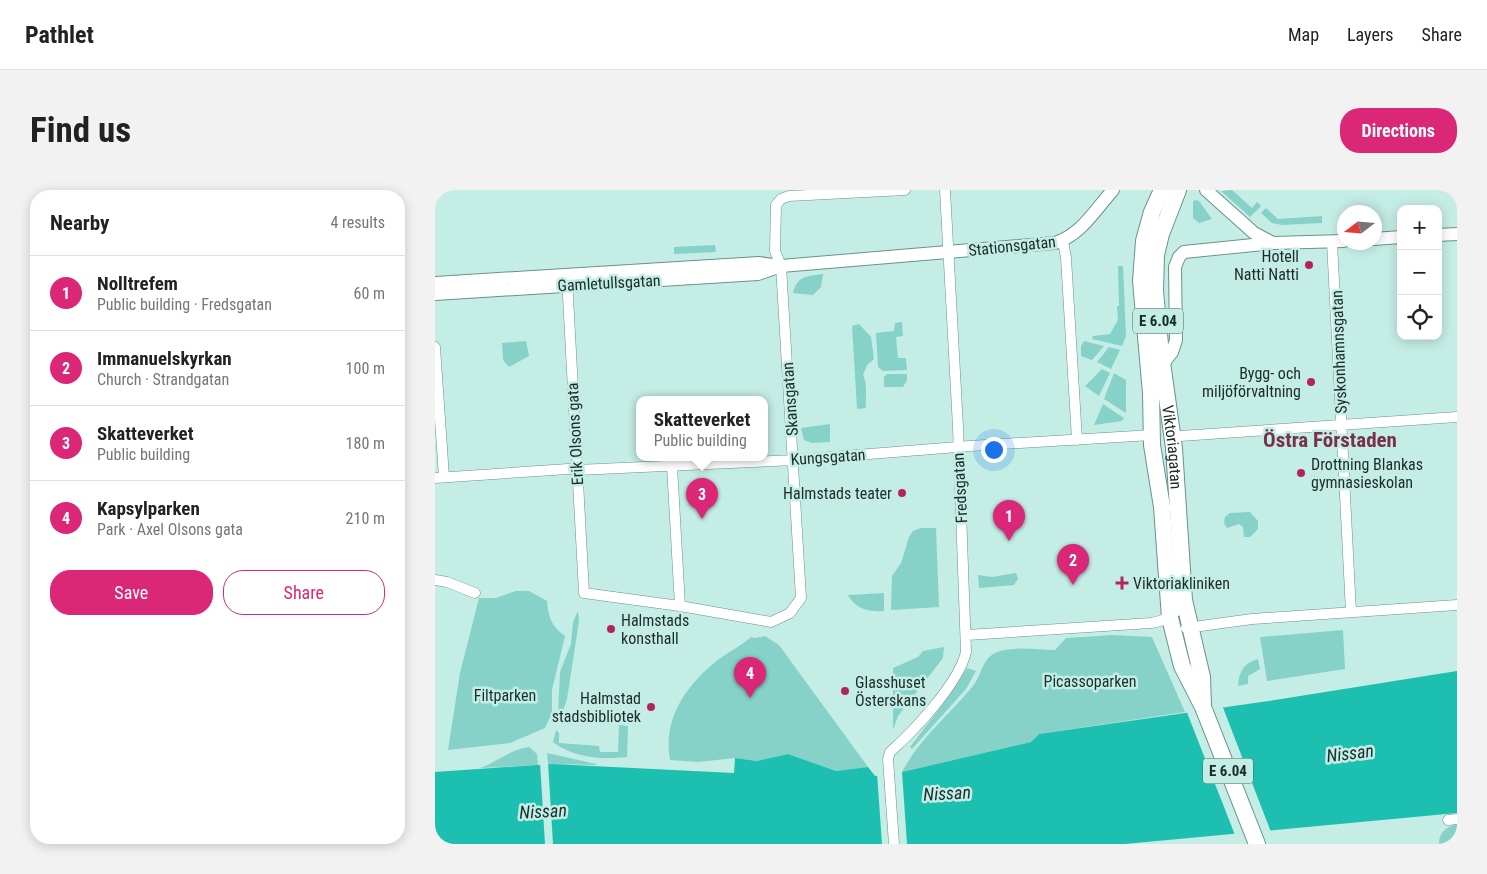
<!DOCTYPE html>
<html lang="en">
<head>
<meta charset="utf-8">
<style>
  :root { --surface:#fff; --page:#f2f2f2; --text:#222; --muted:#767676; --line:#e0e0e0; --accent:#db2777 }
  body { margin:0; font-family:"Roboto Condensed",sans-serif; background:var(--page); color:var(--text) }
  .controls { position:absolute; right:15px; top:15px; display:grid; overflow:hidden; border-radius:10px; box-shadow:0 2px 12px #0003 }
  .controls button { width:45px; height:45px; display:grid; place-items:center; padding:0; border:0; border-bottom:1px solid var(--line); background:var(--surface); color:var(--text); font:25px sans-serif }
  .compass { position:absolute; left:902px; top:15px; width:45px; height:45px; border-radius:50%; background:var(--surface); box-shadow:0 2px 12px #0003; rotate:254deg }
  .you { position:absolute; left:558px; top:259px; width:18px; height:18px; margin:-12px; border:4px solid #fff; border-radius:50%; background:#1a73e8; box-shadow:0 0 0 8px #1a73e833 }
  .badge { display:grid; place-items:center; width:32px; height:32px; border-radius:50%; background:var(--accent); color:#fff; font-size:16px; font-weight:700 }
  .pin { position:absolute; translate:-50% -41px; filter:drop-shadow(0 1px 2px #0008) }
  .pin::after { content:''; position:absolute; top:26px; width:18px; height:15px; background:inherit; clip-path:polygon(0 0,100% 0,50% 100%) }
  .popup { position:absolute; left:201px; top:206px; width:132px; height:65px; box-sizing:border-box; display:grid; place-content:center; border-radius:10px; background:var(--surface); filter:drop-shadow(0 1px 4px #0005); font-size:16px; white-space:nowrap; color:var(--muted) }
  .popup b { font-size:19px; color:var(--text) }
  .popup::after { content:''; position:absolute; left:50%; top:100%; margin-left:-10px; border:10px solid transparent; border-top-color:var(--surface) }
  .list { margin:0; padding:0; list-style:none }
  h2 { display:flex; justify-content:space-between; align-items:center; height:65px; margin:0; padding:0 20px; font-size:21px }
  h2 small { font-size:16px; font-weight:400; color:var(--muted) }
  .list li { display:grid; grid-template-columns:32px 1fr auto; gap:15px; align-items:center; box-sizing:border-box; height:75px; padding:0 20px; border-top:1px solid var(--line) }
  .list b { display:block; font-size:19px; white-space:nowrap }
  .list p { margin:0; font-size:16px; white-space:nowrap; color:var(--muted) }
  .list em { font-size:16px; font-style:normal; color:var(--muted) }
  .actions { display:flex; gap:10px; padding:15px 20px }
  .actions a { flex:1; padding:11px 0; border:1px solid var(--accent); border-radius:20px; text-align:center; font-size:18px; color:var(--accent) }
  .actions .main { background:var(--accent); color:#fff }
  .icon { flex:none; width:28px; height:28px; fill:none; stroke:currentColor; stroke-width:2; stroke-linecap:round; stroke-linejoin:round }
  .map { position:relative; flex:none; width:1022px; height:654px; overflow:hidden; border-radius:20px }
  header { display:flex; align-items:center; gap:30px; box-sizing:border-box; height:70px; padding:0 25px; background:var(--surface); border-bottom:1px solid var(--line) }
  header strong { font-size:24px }
  nav { display:flex; gap:28px; margin-inline-start:auto; font-size:18px }
  .intro { display:flex; align-items:center; justify-content:space-between; box-sizing:border-box; height:120px; padding:0 30px }
  h1 { margin:0; font-size:35px }
  .button { padding:12px 22px; border-radius:20px; background:var(--accent); color:#fff; font-size:18px; font-weight:700 }
  main { display:flex; gap:30px; padding:0 30px }
  aside { flex:1; background:var(--surface); border-radius:20px; box-shadow:0 2px 12px #0003 }
  .map>svg:first-child { display:block }
</style>
</head>
<body>
<header>
<strong>Pathlet</strong>
<nav><a>Map</a><a>Layers</a><a>Share</a></nav>
</header>
<div class="intro"><h1>Find us</h1><a class="button">Directions</a></div>
<main>
<aside>
<h2>Nearby<small>4 results</small></h2>
<ul class="list">
<li><span class="badge">1</span><div><b>Nolltrefem</b><p>Public building · Fredsgatan</p></div><em>60 m</em></li>
<li><span class="badge">2</span><div><b>Immanuelskyrkan</b><p>Church · Strandgatan</p></div><em>100 m</em></li>
<li><span class="badge">3</span><div><b>Skatteverket</b><p>Public building</p></div><em>180 m</em></li>
<li><span class="badge">4</span><div><b>Kapsylparken</b><p>Park · Axel Olsons gata</p></div><em>210 m</em></li>
</ul>
<div class="actions"><a class="main">Save</a><a>Share</a></div>
</aside>
<div class="map">
<svg width="1022" height="654" viewBox="0 0 1022 654">
  <rect width="100%" height="100%" fill="#c4ede6"/>
  <path fill="#86d2c8" d="M797,0l20,18 5,-6 4,4 -11,11 -29,-26z
    M761,10l3,1 13,18 -13,4 -6,-5v-17z
    M831,18l12,11 44,-3v7l-40,2 -10,-2 -11,-10z
    M280,55l1,7 -42,2v-7z
    M683,76h5l3,70 -4,10 -30,-7 1,-3 17,-2 8,-14 -1,-14h2z
    M388,84l-2,13 -8,8 -20,-2c4,-17 14,-17 30,-19z
    M467,132l1,14 -7,1 2,21h8l1,12 -24,1 -5,-4 -2,-34 18,-2 1,-8z
    M424,134l12,13 3,22 -7,6 -4,10c5,10 2,21 3,33l-9,1 -5,-83z
    M91,151l3,15 -20,11 -6,-7 -1,-17z
    M649,151l20,5 -12,14 -11,-4v-10z
    M674,157l11,3 -9,19 -14,-7z
    M667,179l8,4 -11,23 -14,-10z
    M679,183l12,7v33l-22,-14z
    M452,184h20v6l-4,7h-19v-10z
    M668,214l21,14 -2,3 -28,4z
    M395,234v18l-18,1 -8,-3 -3,-12z
    M815,322l8,9v8l-8,8h-6l-1,-10 -4,-3 -12,4 -3,-5 1,-6 5,-4z
    M486,338h15l3,79 -48,3 1,-34 9,-13 8,-26 4,-6z
    M581,383l2,6 -4,6 -35,3 -1,-13 14,2z
    M81,401h13l18,10c1,16 5,26 18,35l-13,54v23l-7,15 -35,15 -62,7 12,-77 19,-75h17z
    M449,403v18c-15,1 -29,-2 -36,-16z
    M143,421l1,10 -12,78 -4,12 -5,4 2,-43 11,-28 2,-22z
    M908,440l2,39 -78,12 -7,-44z
    M678,445l39,2 33,75 -146,22 -8,8 -129,30c16,-32 48,-58 71,-86 8,-10 9,-25 20,-32 17,-9 43,-4 62,-4l11,-12z
    M330,446l14,9 89,122 -32,4 -48,-17 -31,7 -22,-3 -37,4 -28,-2c-8,-43 19,-79 52,-103 10,-7 20,-12 29,-20l4,1z
    M509,457l-1,11 -45,58 -5,14v-62l25,-11 5,-6z
    M823,469l2,10 -12,7v8l-10,2c1,-15 6,-23 20,-27z
    M532,478l9,3 -10,18 -54,60 -2,-2 39,-51z
    M184,535l9,1 -1,31c-24,3 -54,1 -74,-15l3,-12 3,3v10l40,3 1,6h18z
    M94,557l8,7 1,11 -58,3c18,-6 28,-18 49,-21z
    M112,563l49,11v1l-48,-1z
    M1022,634v20h-18c0,-12 7,-17 18,-20z"/>
  <path fill="#1dbfb0" d="M1022,481v142l-332,31h-690v-72l117,-8 182,9 1,-15 22,3 31,-7 48,17 32,-4 7,9 27,-4 129,-30 8,-8 236,-34z"/>
  <path fill="#c4ede6" d="M787,515l49,127 -36,3 -49,-125z
    M105,572h8l5,82h-8z
    M464,581l3,1 5,72h-25l-5,-71z"/>
  <g fill="none" stroke-linecap="round" stroke-linejoin="round">
    <g stroke="#6b918c" stroke-width="11">
      <path id="minor" d="M628,51l3,17 11,182
        M897,52l19,370
        M132,88l17,315 96,13 91,16 19,-9 11,-15 -20,-332 -6,-15 1,-46 5,-6 8,-3 116,-6
        M0,157l9,130
        M745,246l277,-19
        M237,276l8,140
        M0,288l133,-9 9,1 217,-10 176,-14 182,-11
        M0,390l12,2 28,11
        M751,438l66,-9 205,-14
        M532,445l184,-12c17,-3 25,-8 33,-23
        M1013,630l9,-1
        M459,654l-6,-85 2,-7c24,-21 69,-69 76,-100l-8,-225 -13,-237"/>
    </g>
    <g stroke="#6b918c" stroke-width="14">
      <path id="tertiary" d="M771,0l48,43 19,10
        M1003,45l19,-1
        M939,49l27,-2
        M0,93l324,-20 20,3
        M0,104l323,-20 23,-8 274,-23c26,-8 40,-33 58,-53
        M727,175l10,-13 4,-12 -1,-73 4,-10 5,-5 89,-9 71,-2"/>
    </g>
    <g stroke="#6b918c" stroke-width="18">
      <g id="trunk">
        <path d="M727,0l-10,22 -8,29 -3,40 10,112 1,52 10,62 8,111 12,48 21,41 54,137"/>
        <path id="s1" d="M743,0l-17,44 -5,21 -1,36 6,64 13,93 10,152 18,77 1,28"/>
      </g>
    </g>
    <use href="#minor" stroke="#fff" stroke-width="10"/>
    <use href="#tertiary" stroke="#fff" stroke-width="12"/>
    <use href="#trunk" stroke="#fff" stroke-width="16"/>
  </g>
  <g fill="#b2245b" stroke="#c4ede6" stroke-width="2">
    <circle cx="874" cy="75" r="5"/>
    <circle cx="876" cy="192" r="5"/>
    <circle cx="866" cy="283" r="5"/>
    <circle cx="467" cy="303" r="5"/>
    <path d="M684.5 385.5h5v5h5v5h-5v5h-5v-5h-5v-5h5z"/>
    <circle cx="176" cy="439" r="5"/>
    <circle cx="410" cy="501" r="5"/>
    <circle cx="216" cy="517" r="5"/>
  </g>
  <g text-anchor="middle" dominant-baseline="central" stroke-width="5" stroke-linejoin="round" paint-order="stroke">
    <g fill="#c4ede6" stroke="#4e6561" stroke-width="1">
      <rect x="698" y="118.5" width="50" height="25" rx="4"/>
      <rect x="768" y="568.5" width="50" height="25" rx="4"/>
    </g>
    <g font-size="15" font-weight="bold" fill="#1b2b28">
      <text x="723" y="131">E 6.04</text>
      <text x="793" y="581">E 6.04</text>
    </g>
    <g font-size="16" fill="#1b2b28" stroke="#c4ede6">
      <text transform="translate(577 56) rotate(-6)">Stationsgatan</text>
      <text transform="translate(174 93) rotate(-3)">Gamletullsgatan</text>
      <text transform="translate(904 162) rotate(-92)">Syskonhamnsgatan</text>
      <text transform="translate(355 209) rotate(-94)">Skansgatan</text>
      <text transform="translate(140 244) rotate(-93)">Erik Olsons gata</text>
      <text stroke="none"><textPath href="#s1" startOffset="262">Viktoriagatan</textPath></text>
      <text transform="translate(393 267) rotate(-4)">Kungsgatan</text>
      <text transform="translate(525 298) rotate(-93)">Fredsgatan</text>
    </g>
    <g font-size="16" fill="#1b2b28" stroke="#c4ede6" text-anchor="end">
      <text x="864" y="66">Hotell<tspan x="864" dy="18">Natti Natti</tspan></text>
      <text x="866" y="183">Bygg- och<tspan x="866" dy="18">miljöförvaltning</tspan></text>
      <text x="876" y="274" text-anchor="start">Drottning Blankas<tspan x="876" dy="18">gymnasieskolan</tspan></text>
      <text x="457" y="303">Halmstads teater</text>
      <text x="698" y="393" text-anchor="start">Viktoriakliniken</text>
      <text x="186" y="430" text-anchor="start">Halmstads<tspan x="186" dy="18">konsthall</tspan></text>
      <text x="420" y="492" text-anchor="start">Glasshuset<tspan x="420" dy="18">Österskans</tspan></text>
      <text x="206" y="508">Halmstad<tspan x="206" dy="18">stadsbibliotek</tspan></text>
    </g>
    <g font-size="16" fill="#18302c" stroke="#c4ede6">
      <text x="655" y="491">Picassoparken</text>
      <text x="70" y="505">Filtparken</text>
    </g>
    <g font-size="18" font-style="italic" fill="#172f2c" stroke="#c4ede6">
      <text transform="translate(915 563) rotate(-7)">Nissan</text>
      <text transform="translate(512 603) rotate(-3)">Nissan</text>
      <text transform="translate(108 621) rotate(-3)">Nissan</text>
    </g>
    <g font-size="21" font-weight="bold" fill="#773247" stroke="#c4ede6">
      <text x="895" y="250">Östra Förstaden</text>
    </g>
  </g>
</svg>
<div class="controls">
<button>+</button>
<button>−</button>
<button><svg class="icon" aria-label="locate" viewBox="0 0 24 24"><circle cx="12" cy="12" r="6"/><path d="M12 2v4M12 18v4M2 12h4M18 12h4"/></svg></button>
</div>
<svg class="compass" viewBox="-18 -18 36 36"><path d="M0-13l5 13h-10z" fill="#e53935"/><path d="M0 13l5-13h-10z" fill="#767676"/></svg>
<div class="you"></div>
<div class="pin badge" style="left:574px;top:351px">1</div>
<div class="pin badge" style="left:638px;top:395px">2</div>
<div class="pin badge" style="left:267px;top:329px">3</div>
<div class="popup"><b>Skatteverket</b>Public building</div>
<div class="pin badge" style="left:315px;top:508px">4</div>
</div>
</main>
</body>
</html>
